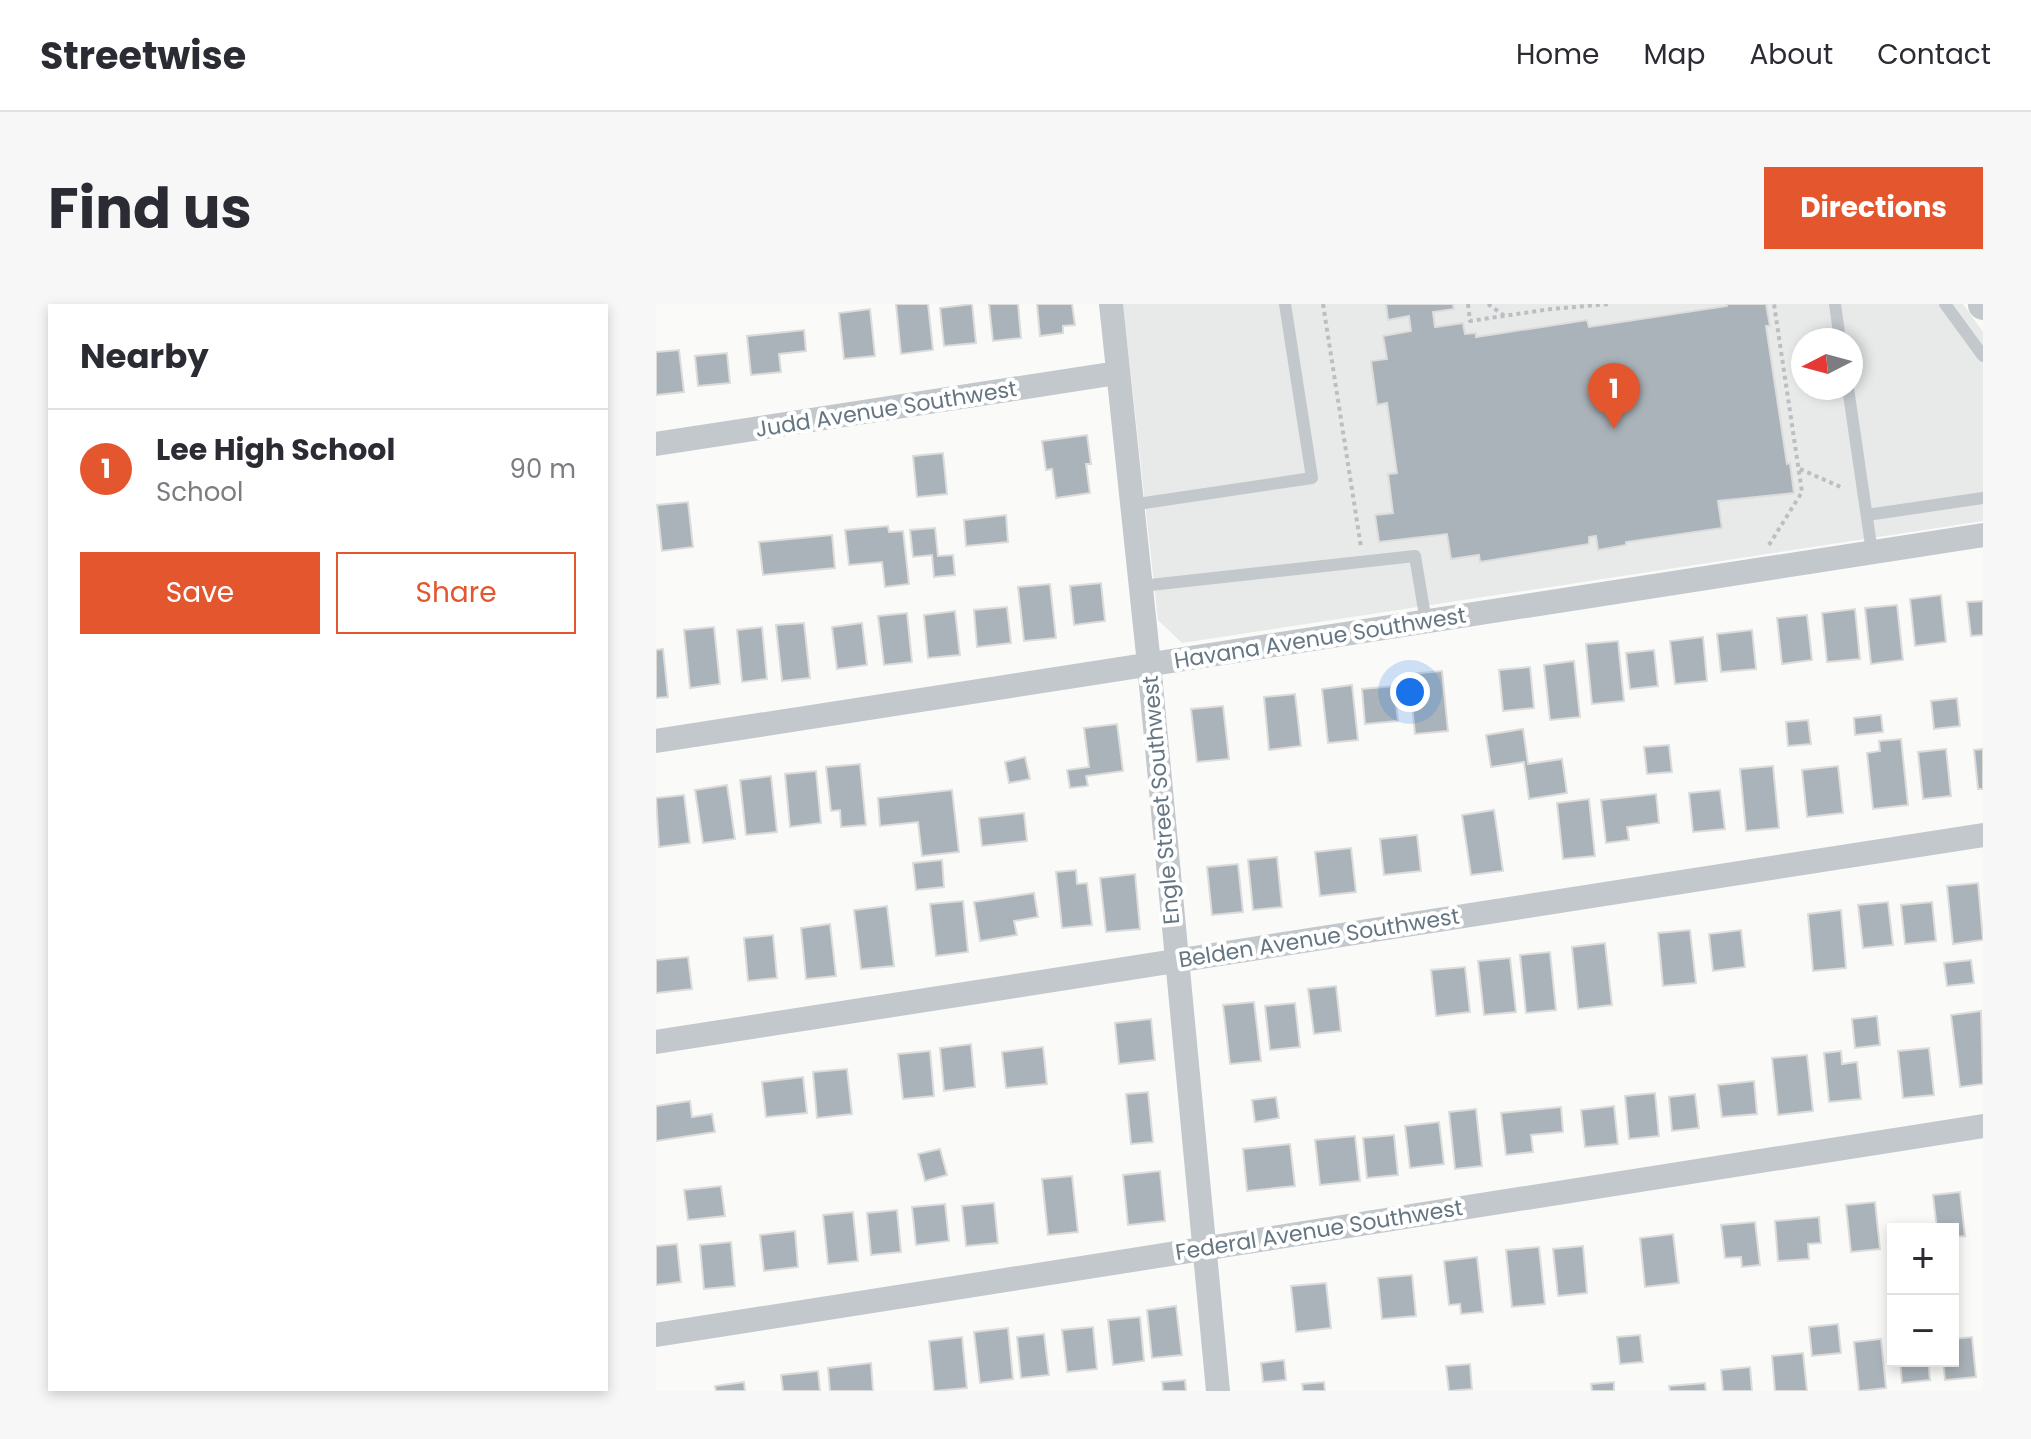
<!DOCTYPE html>
<html lang="en">
<head>
<meta charset="utf-8">
<style>
  :root { --surface:#fff; --page:#f7f7f7; --text:#2b2b33; --muted:#7c7c81; --line:#e1e1e2; --accent:#e4572e }
  body { margin:0; font-family:Poppins,sans-serif; background:var(--page); color:var(--text) }
  .controls { position:absolute; right:24px; bottom:24px; display:grid; overflow:hidden; border-radius:0px; box-shadow:0 4px 12px #0003 }
  .controls button { width:72px; height:72px; display:grid; place-items:center; padding:0; border:0; border-bottom:2px solid var(--line); background:var(--surface); color:var(--text); font:40px sans-serif }
  .compass { position:absolute; left:1135px; top:24px; width:72px; height:72px; border-radius:50%; background:var(--surface); box-shadow:0 4px 12px #0003; rotate:264deg }
  .you { position:absolute; left:754px; top:388px; width:28px; height:28px; margin:-20px; border:6px solid #fff; border-radius:50%; background:#1a73e8; box-shadow:0 0 0 12px #1a73e833 }
  .badge { display:grid; place-items:center; width:52px; height:52px; border-radius:50%; background:var(--accent); color:#fff; font-size:26px; font-weight:700 }
  .pin { position:absolute; translate:-50% -66px; filter:drop-shadow(0 2px 4px #0008) }
  .pin::after { content:''; position:absolute; top:42px; width:28px; height:24px; background:inherit; clip-path:polygon(0 0,100% 0,50% 100%) }
  .list { margin:0; padding:0; list-style:none }
  h2 { display:flex; justify-content:space-between; align-items:center; height:104px; margin:0; padding:0 32px; font-size:34px }
  h2 small { font-size:26px; font-weight:400; color:var(--muted) }
  .list li { display:grid; grid-template-columns:52px 1fr auto; gap:24px; align-items:center; box-sizing:border-box; height:120px; padding:0 32px; border-top:2px solid var(--line) }
  .list b { display:block; font-size:30px; white-space:nowrap }
  .list p { margin:0; font-size:26px; white-space:nowrap; color:var(--muted) }
  .list em { font-size:26px; font-style:normal; color:var(--muted) }
  .actions { display:flex; gap:16px; padding:24px 32px }
  .actions a { flex:1; padding:18px 0; border:2px solid var(--accent); border-radius:0px; text-align:center; font-size:28px; color:var(--accent) }
  .actions .main { background:var(--accent); color:#fff }
  .map { position:relative; flex:none; width:1327px; height:1087px; overflow:hidden; border-radius:0px }
  header { display:flex; align-items:center; gap:48px; box-sizing:border-box; height:112px; padding:0 40px; background:var(--surface); border-bottom:2px solid var(--line) }
  header strong { font-size:38px }
  nav { display:flex; gap:44px; margin-inline-start:auto; font-size:28px }
  .intro { display:flex; align-items:center; justify-content:space-between; box-sizing:border-box; height:192px; padding:0 48px }
  h1 { margin:0; font-size:56px }
  .button { padding:20px 36px; border-radius:0px; background:var(--accent); color:#fff; font-size:28px; font-weight:700 }
  main { display:flex; gap:48px; padding:0 48px }
  aside { flex:1; background:var(--surface); border-radius:0px; box-shadow:0 4px 12px #0003 }
  .map>svg:first-child { display:block }
</style>
</head>
<body>
<header>
<strong>Streetwise</strong>
<nav><a>Home</a><a>Map</a><a>About</a><a>Contact</a></nav>
</header>
<div class="intro"><h1>Find us</h1><a class="button">Directions</a></div>
<main>
<aside>
<h2>Nearby<small></small></h2>
<ul class="list">
<li><span class="badge">1</span><div><b>Lee High School</b><p>School</p></div><em>90 m</em></li>
</ul>
<div class="actions"><a class="main">Save</a><a>Share</a></div>
</aside>
<div class="map">
<svg width="1327" height="1087" viewBox="0 0 1327 1087">
  <rect width="100%" height="100%" fill="#fafaf8"/>
  <path fill="#e8e9e9" fill-rule="evenodd" d="M467,0h840l20,28v189l-801,122 -24,-23zM1147,36h48v48h-48z"/>
  <path fill="#aab3b9" stroke="#dcdcda" stroke-width="2" d="M240,0h32l5,46 -32,4z
    M316,0l4,39 -32,3 -4,-38z
    M333,0h29l3,34 -28,3z
    M381,0h35l3,21 -12,1v7l-23,3z
    M730,0h67l1,5 -21,3 2,15 28,-4 2,11 11,-1v4l111,-17 2,7 138,-21v-2h39l4,22h-4l21,138 3,-1 4,30 -76,8 4,27 -96,14v3l-28,5 -2,-14 -7,1v7l-109,18 -1,-7 -28,4 -4,-25 -68,8 -4,-27 18,-2 -5,-39 9,-1 -10,-70 -10,2 -6,-44 16,-2 -4,-23 28,-5 -2,-15 -21,4z
    M214,5l5,47 -31,3 -5,-46z
    M148,26l2,21 -27,3 2,18 -30,3 -4,-39z
    M23,46l5,42 -28,3v-43z
    M71,49l3,30 -32,3 -3,-30z
    M431,131l4,29h-5l4,29 -34,5 -4,-29 -6,1 -4,-29z
    M287,149l4,41 -30,3 -4,-41z
    M32,198l5,45 -31,4 -5,-46z
    M350,211l2,27 -42,4 -2,-26z
    M232,222l1,6 14,-1 6,53 -24,3 -3,-25 -33,3 -4,-35z
    M279,224l3,28 15,-1 2,20 -21,2 -2,-22 -19,2 -3,-27z
    M176,231l3,33 -72,7 -4,-33z
    M445,279l4,38 -31,4 -4,-39z
    M394,280l6,54 -32,3 -6,-54z
    M1285,291l5,47 -31,4 -5,-47z
    M1327,297v34l-12,1 -4,-34z
    M1241,301l6,55 -32,4 -6,-56z
    M351,303l4,36 -34,4 -3,-37z
    M1199,305l5,50 -33,3 -5,-49z
    M299,307l5,44 -32,3 -4,-43z
    M251,309l5,49 -28,3 -6,-49z
    M1151,311l5,45 -30,4 -5,-46z
    M148,319l6,55 -28,3 -6,-56z
    M206,319l5,42 -30,4 -5,-42z
    M58,323l6,57 -30,4 -6,-58z
    M106,323l5,52 -25,3 -5,-52z
    M1096,326l4,39 -35,3 -4,-38z
    M1047,333l4,44 -32,3 -5,-43z
    M962,337l6,60 -32,3 -6,-60z
    M7,345l5,48 -12,1v-48z
    M998,346l4,36 -28,3 -4,-36z
    M918,357l6,56 -30,3 -6,-55z
    M874,363l4,41 -31,3 -4,-41z
    M786,367l6,60 -33,3 -6,-60z
    M696,381l6,55 -30,3 -6,-54z
    M738,382l4,35 -33,3 -3,-35z
    M639,390l6,52 -32,4 -5,-53z
    M1301,394l3,28 -26,3 -3,-28z
    M567,402l6,53 -32,3 -6,-53z
    M1225,411l2,17 -28,3 -1,-17z
    M1152,416l3,24 -23,2 -2,-24z
    M461,420l6,47 -37,5 2,10 -18,2 -3,-18 22,-3 -5,-39z
    M867,425l5,35 34,-5 5,34 -38,6 -5,-37 -33,5 -5,-32z
    M1245,435l7,66 -35,4 -6,-56 13,-2 -1,-10z
    M1013,441l3,27 -25,2 -3,-27z
    M1290,445l5,47 -28,3 -5,-47z
    M1327,445v40h-5l-4,-39z
    M369,453l5,22 -21,4 -4,-21z
    M204,460l6,61 -25,2 -1,-17 -9,1 -5,-44z
    M1117,462l6,62 -33,3 -6,-62z
    M1182,462l5,47 -36,4 -5,-47z
    M160,467l5,52 -31,4 -5,-53z
    M115,472l6,56 -31,3 -6,-55z
    M71,481l8,54 -32,4 -8,-53z
    M296,486l7,62 -37,4 -4,-34 -38,4 -2,-28z
    M1064,486l5,39 -32,3 -4,-39z
    M1000,490l3,29 -32,4 2,13 -23,3 -5,-43z
    M28,491l6,48 -31,4 -3,-49z
    M933,495l6,57 -32,3 -6,-56z
    M838,506l9,61 -32,4 -9,-60z
    M368,509l3,28 -45,5 -3,-28z
    M761,531l4,36 -37,4 -4,-36z
    M695,544l5,44 -36,4 -5,-44z
    M621,553l5,50 -29,3 -5,-50z
    M286,556l2,27 -28,3 -3,-27z
    M582,560l5,48 -31,3 -5,-48z
    M420,566l1,14 10,-1 5,42 -30,3 -6,-56z
    M479,570l5,55 -34,3 -6,-54z
    M1322,579l5,57 -30,4 -6,-58z
    M378,589l4,24 -24,4 3,14 -37,6 -6,-39z
    M307,597l5,51 -32,4 -6,-52z
    M1232,598l5,43 -30,3 -5,-43z
    M1276,598l4,39 -31,3 -4,-39z
    M231,602l7,60 -33,3 -7,-59z
    M1185,606l5,58 -33,3 -5,-57z
    M174,620l6,52 -30,3 -5,-51z
    M1034,626l6,53 -33,3 -5,-53z
    M1085,626l4,37 -32,4 -4,-37z
    M117,631l4,43 -29,3 -4,-43z
    M949,639l7,62 -34,4 -6,-62z
    M894,648l6,58 -30,3 -6,-58z
    M32,653l4,32 -36,4v-33z
    M854,654l6,54 -32,3 -6,-54z
    M1315,656l3,23 -27,3 -3,-23z
    M809,663l5,45 -34,4 -5,-46z
    M680,682l5,45 -27,3 -6,-45z
    M598,698l7,59 -31,3 -7,-59z
    M639,699l5,44 -30,3 -5,-44z
    M1325,707l2,73 -23,3 -9,-72z
    M1221,712l3,29 -25,3 -3,-29z
    M495,715l4,41 -36,4 -4,-41z
    M315,740l4,43 -31,4 -4,-43z
    M387,743l4,37 -41,4 -4,-36z
    M1273,744l5,47 -31,3 -5,-47z
    M274,747l4,45 -31,3 -5,-45z
    M1185,747l1,13 15,-2 4,37 -32,3 -5,-49z
    M1151,751l6,56 -35,4 -6,-57z
    M191,765l5,45 -35,4 -4,-46z
    M147,773l4,36 -41,4 -4,-35z
    M1098,777l3,33 -35,3 -4,-32z
    M492,788l5,50 -22,2 -5,-50z
    M999,789l4,43 -30,3 -4,-43z
    M1039,790l4,34 -27,3 -3,-34z
    M620,793l3,21 -24,4 -3,-22z
    M34,797l2,16 20,-3 3,18 -59,9v-35z
    M958,802l4,38 -33,3 -4,-37z
    M905,803l2,25 -32,3 2,17 -27,3 -5,-42z
    M820,805l6,57 -27,3 -6,-57z
    M783,818l5,42 -34,4 -5,-42z
    M738,831l4,40 -31,3 -4,-40z
    M699,832l5,45 -40,4 -5,-45z
    M634,840l5,42 -48,5 -4,-42z
    M284,845l7,26 -22,6 -7,-27z
    M504,867l5,50 -37,4 -5,-50z
    M416,872l6,56 -30,3 -6,-56z
    M65,882l4,30 -37,4 -4,-30z
    M1304,888l5,44 -12,1v-8h-16l-4,-34z
    M1219,898l5,47 -29,3 -5,-47z
    M338,899l4,40 -32,3 -4,-40z
    M289,900l4,37 -33,4 -4,-38z
    M241,906l4,42 -30,3 -4,-42z
    M197,908l5,49 -30,3 -5,-49z
    M1163,913l2,26 -13,1 1,15 -31,2 -3,-40z
    M1099,918l5,43 -18,2 -1,-10 -16,1 -4,-33z
    M139,927l3,36 -34,4 -4,-36z
    M1017,930l6,49 -34,4 -5,-49z
    M75,938l4,44 -31,3 -4,-44z
    M21,940l4,38 -25,3v-39z
    M927,942l4,47 -29,3 -5,-47z
    M883,943l6,57 -33,3 -6,-57z
    M821,953l6,55 -22,2 -1,-10 -11,1 -5,-44z
    M756,971l4,41 -34,3 -4,-41z
    M670,979l5,45 -35,4 -5,-46z
    M520,1002l6,49 -30,3 -5,-48z
    M484,1013l4,44 -31,4 -5,-45z
    M1182,1020l3,29 -29,3 -3,-29z
    M437,1023l4,42 -30,3 -5,-42z
    M352,1024l5,51 -33,4 -6,-51z
    M388,1030l5,41 -28,3 -4,-41z
    M984,1031l3,27 -23,2 -3,-27z
    M306,1033l5,51 -33,3 -5,-50z
    M1316,1033l4,40 -31,3 -2,-19h10v-22z
    M1225,1035l5,49 -27,3 -5,-49z
    M1147,1049l4,38h-32l-3,-35z
    M628,1056l2,20 -23,2 -2,-19z
    M1244,1057h28l2,19 -28,3z
    M215,1059l2,28h-43l-2,-23z
    M814,1060l2,25 -23,2 -3,-25z
    M1094,1063l2,24h-29l-2,-21z
    M162,1067l2,20h-37l-2,-16z
    M529,1076l1,11h-23l-1,-9z
    M88,1078l1,9h-29l-1,-5z
    M668,1078l1,9h-22l-1,-7z
    M958,1078v9h-22l-1,-7z
    M1049,1079l1,8h-36l-1,-5z"/>
  <g fill="none" stroke-linecap="round" stroke-linejoin="round">
    <path stroke="#bbbfc2" stroke-width="4" stroke-dasharray="4 4" stroke-linecap="butt" d="M667,0l38,243
      M812,0l2,17 81,-12 59,-5
      M832,0l18,13
      M1144,165l43,19
      M1113,241l33,-53 -28,-188"/>
    <path stroke="#c3c8cc" stroke-width="12" d="M1179,0l5,36
      M1289,0l38,52
      M1192,84l24,164
      M475,201l181,-27 -27,-174
      M1211,211l116,-17
      M485,282l274,-30 11,66"/>
    <path stroke="#c3c8cc" stroke-width="24" d="M455,0l38,360 69,727
      M0,140l461,-71
      M0,437l1327,-206
      M0,738l1327,-207
      M0,1031l1327,-209"/>
    <path stroke="#c3c8cc" stroke-width="30" d="M1327,0v1"/>
  </g>
  <g text-anchor="middle" dominant-baseline="central" stroke-width="8" stroke-linejoin="round" paint-order="stroke">
    <g font-size="22" fill="#657683" stroke="#fff">
      <text transform="translate(230 105) rotate(-9)">Judd Avenue Southwest</text>
      <text transform="translate(664 334) rotate(-9)">Havana Avenue Southwest</text>
      <text transform="translate(505 496) rotate(-95)">Engle Street Southwest</text>
      <text transform="translate(663 634) rotate(-9)">Belden Avenue Southwest</text>
      <text transform="translate(663 926) rotate(-9)">Federal Avenue Southwest</text>
    </g>
  </g>
</svg>
<div class="controls">
<button>+</button>
<button>−</button>
</div>
<svg class="compass" viewBox="-18 -18 36 36"><path d="M0-13l5 13h-10z" fill="#e53935"/><path d="M0 13l5-13h-10z" fill="#7c7c81"/></svg>
<div class="you"></div>
<div class="pin badge" style="left:958px;top:125px">1</div>
</div>
</main>
</body>
</html>
